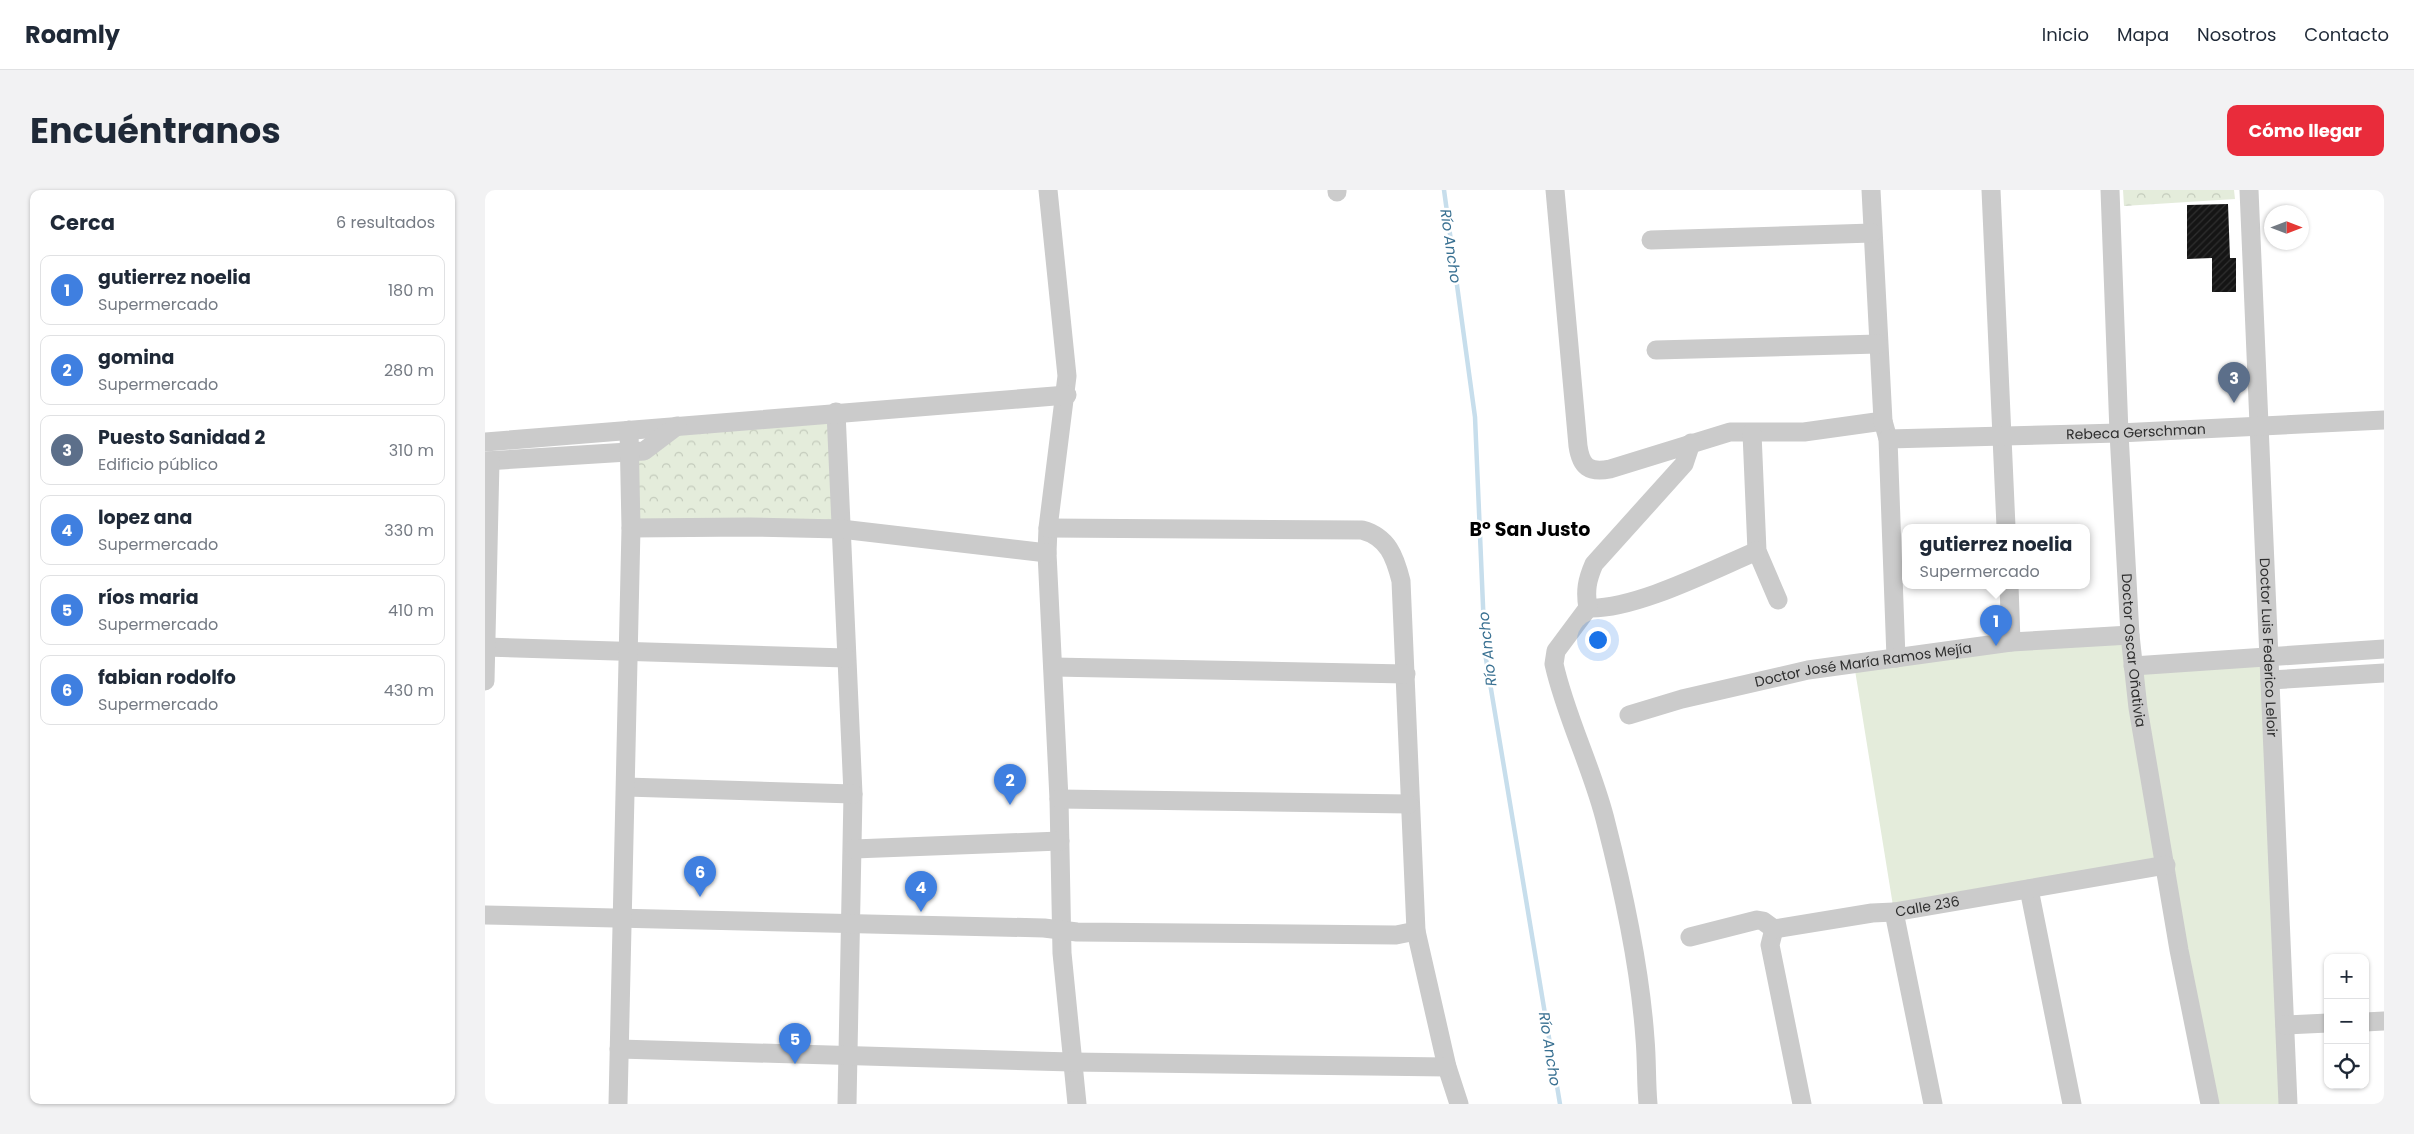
<!DOCTYPE html>
<html lang="es">
<head>
<meta charset="utf-8">
<style>
  :root { --surface:#fff; --page:#f2f2f3; --text:#1f2937; --muted:#747a83; --line:#e0e1e3; --accent:#e92c3b }
  body { margin:0; font-family:Poppins,sans-serif; background:var(--page); color:var(--text) }
  .controls { position:absolute; right:15px; bottom:15px; display:grid; overflow:hidden; border-radius:10px; box-shadow:0 1px 4px #0004 }
  .controls button { width:45px; height:45px; display:grid; place-items:center; padding:0; border:0; border-bottom:1px solid var(--line); background:var(--surface); color:var(--text); font:25px sans-serif }
  .compass { position:absolute; left:1779px; top:15px; width:45px; height:45px; border-radius:50%; background:var(--surface); box-shadow:0 1px 4px #0004; rotate:90deg }
  .you { position:absolute; left:1112px; top:449px; width:18px; height:18px; margin:-12px; border:4px solid #fff; border-radius:50%; background:#1a73e8; box-shadow:0 0 0 8px #1a73e833 }
  .badge { display:grid; place-items:center; width:32px; height:32px; border-radius:50%; background:var(--accent); color:#fff; font-size:16px; font-weight:700 }
  .pin { position:absolute; translate:-50% -41px; filter:drop-shadow(0 1px 2px #0008) }
  .pin::after { content:''; position:absolute; top:26px; width:18px; height:15px; background:inherit; clip-path:polygon(0 0,100% 0,50% 100%) }
  .popup { position:absolute; left:1417px; top:334px; width:188px; height:65px; box-sizing:border-box; display:grid; place-content:center; border-radius:10px; background:var(--surface); filter:drop-shadow(0 1px 4px #0005); font-size:16px; white-space:nowrap; color:var(--muted) }
  .popup b { font-size:19px; color:var(--text) }
  .popup::after { content:''; position:absolute; left:50%; top:100%; margin-left:-10px; border:10px solid transparent; border-top-color:var(--surface) }
  .list { margin:0; padding:0; list-style:none }
  h2 { display:flex; justify-content:space-between; align-items:center; height:65px; margin:0; padding:0 20px; font-size:21px }
  h2 small { font-size:16px; font-weight:400; color:var(--muted) }
  .list li { display:grid; grid-template-columns:32px 1fr auto; gap:15px; align-items:center; box-sizing:border-box; height:70px; margin:0 10px 10px; padding:0 10px; border:1px solid var(--line); border-radius:10px }
  .list b { display:block; font-size:19px; white-space:nowrap }
  .list p { margin:0; font-size:16px; white-space:nowrap; color:var(--muted) }
  .list em { font-size:16px; font-style:normal; color:var(--muted) }
  .icon { flex:none; width:28px; height:28px; fill:none; stroke:currentColor; stroke-width:2; stroke-linecap:round; stroke-linejoin:round }
  .map { position:relative; flex:none; width:1899px; height:914px; overflow:hidden; border-radius:10px }
  header { display:flex; align-items:center; gap:30px; box-sizing:border-box; height:70px; padding:0 25px; background:var(--surface); border-bottom:1px solid var(--line) }
  header strong { font-size:24px }
  nav { display:flex; gap:28px; margin-inline-start:auto; font-size:18px }
  .intro { display:flex; align-items:center; justify-content:space-between; box-sizing:border-box; height:120px; padding:0 30px }
  h1 { margin:0; font-size:35px }
  .button { padding:12px 22px; border-radius:10px; background:var(--accent); color:#fff; font-size:18px; font-weight:700 }
  main { display:flex; gap:30px; padding:0 30px }
  aside { flex:1; background:var(--surface); border-radius:10px; box-shadow:0 1px 4px #0004 }
  .map>svg:first-child { display:block }
</style>
</head>
<body>
<header>
<strong>Roamly</strong>
<nav><a>Inicio</a><a>Mapa</a><a>Nosotros</a><a>Contacto</a></nav>
</header>
<div class="intro"><h1>Encuéntranos</h1><a class="button">Cómo llegar</a></div>
<main>
<aside>
<h2>Cerca<small>6 resultados</small></h2>
<ul class="list">
<li><span class="badge" style="background:#3f7fe0">1</span><div><b>gutierrez noelia</b><p>Supermercado</p></div><em>180 m</em></li>
<li><span class="badge" style="background:#3f7fe0">2</span><div><b>gomina</b><p>Supermercado</p></div><em>280 m</em></li>
<li><span class="badge" style="background:#5c6f8a">3</span><div><b>Puesto Sanidad 2</b><p>Edificio público</p></div><em>310 m</em></li>
<li><span class="badge" style="background:#3f7fe0">4</span><div><b>lopez ana</b><p>Supermercado</p></div><em>330 m</em></li>
<li><span class="badge" style="background:#3f7fe0">5</span><div><b>ríos maria</b><p>Supermercado</p></div><em>410 m</em></li>
<li><span class="badge" style="background:#3f7fe0">6</span><div><b>fabian rodolfo</b><p>Supermercado</p></div><em>430 m</em></li>
</ul>
</aside>
<div class="map">
<svg width="1899" height="914" viewBox="0 0 1899 914">
  <defs>
    <pattern id="park-crowns" width="20" height="18" patternUnits="userSpaceOnUse" patternTransform="scale(1.25)"><rect width="20" height="18" fill="#e4ecdb"/><path d="M2 6a3 3 0 1 1 6 0M12 15a3 3 0 1 1 6 0" fill="none" stroke="#c4cbbc"/></pattern>
    <pattern id="building-hatch" width="6" height="6" patternUnits="userSpaceOnUse" patternTransform="scale(1.25)"><rect width="6" height="6" fill="#151515"/><path d="M-1 1l2-2M0 6l6-6M5 7l2-2" fill="none" stroke="#2f2f2f"/></pattern>
  </defs>
  <rect width="100%" height="100%" fill="#fff"/>
  <path fill="#e4ecdb" d="M1645,445l5,30 133,-10 19,449h-76l-46,-239 -271,47 -40,-248z"/>
  <path fill="url(#park-crowns)" d="M1638,0h111l1,9 -111,7z
    M351,222v117l-205,-1 3,-75 43,-27z"/>
  <g fill="none" stroke-linecap="round" stroke-linejoin="round">
    <path stroke="#c7deec" stroke-width="4.5" d="M959,0l31,227 10,236 75,451"/>
  </g>
  <path fill="url(#building-hatch)" d="M1743,14l2,54h6v34h-24v-34l-25,1v-54z"/>
  <g fill="none" stroke-linecap="round" stroke-linejoin="round">
    <g stroke="#cbcbcb" stroke-width="19">
      <path d="M563,0l19,186 -19,152 -1,25 12,246 3,154 15,151"/>
      <path d="M852,0v2"/>
      <path d="M1070,0l23,256c3,21 11,27 32,23l120,-37h74l79,-11"/>
      <path d="M1386,0l12,231 5,18 8,219"/>
      <path d="M1506,0l15,337"/>
      <path id="s1" d="M1625,0l9,243 11,202 8,73 41,242 31,154"/>
      <path id="s2" d="M1764,0l39,914"/>
      <path d="M1166,50l221,-7"/>
      <path d="M1171,160l222,-6"/>
      <path d="M351,222l17,382 -6,310"/>
      <path d="M1267,243l5,118 21,49"/>
      <path id="s3" d="M1403,249l231,-6 265,-13"/>
      <path d="M0,252l582,-47"/>
      <path d="M0,271l159,-10 33,-25"/>
      <path d="M146,338l119,-1 91,2 206,24"/>
      <path d="M563,338l314,2c26,7 33,27 39,51l15,350 31,136 12,37"/>
      <path d="M1524,395l2,57"/>
      <path d="M1103,418c47,2 124,-38 169,-57"/>
      <path d="M0,457l361,11"/>
      <path d="M1648,476l251,-17"/>
      <path d="M568,477l353,7"/>
      <path d="M1785,490l114,-7"/>
      <path d="M0,491l5,-220"/>
      <path id="s4" d="M1144,525l53,-16 126,-29 203,-28 119,-7"/>
      <path d="M141,597l227,7"/>
      <path d="M574,609l350,5"/>
      <path d="M369,659l206,-8"/>
      <path d="M1544,699l43,215"/>
      <path d="M1409,722l39,192"/>
      <path d="M0,725l559,13 33,4 319,3 20,-4"/>
      <path d="M1289,739l-4,16 32,159"/>
      <path id="s5" d="M1205,747l67,-17 6,1 11,8 98,-16 22,-1 272,-47"/>
      <path d="M1880,832l19,-1"/>
      <path d="M1800,835l43,-2"/>
      <path d="M134,859l453,13 375,5"/>
      <path d="M133,914l13,-576 -2,-98"/>
      <path d="M1163,914c-2,-21 -1,-43 -3,-65 -5,-72 -21,-146 -39,-216 -13,-54 -40,-105 -52,-159l2,-13 32,-43c-3,-17 -1,-28 6,-44l90,-100 7,-21"/>
    </g>
  </g>
  <g text-anchor="middle" dominant-baseline="central" stroke-width="5" stroke-linejoin="round" paint-order="stroke">
    <g font-size="14" fill="#2e2e2e" stroke="#fff">
      <text stroke="none"><textPath href="#s3" startOffset="248">Rebeca Gerschman</textPath></text>
      <text stroke="none"><textPath href="#s2" startOffset="458">Doctor Luis Federico Leloir</textPath></text>
      <text stroke="none"><textPath href="#s1" startOffset="461">Doctor Oscar Oñativia</textPath></text>
      <text stroke="none"><textPath href="#s4" startOffset="240">Doctor José María Ramos Mejía</textPath></text>
      <text stroke="none"><textPath href="#s5" startOffset="244">Calle 236</textPath></text>
    </g>
    <g font-size="15" font-style="italic" fill="#3a7192" stroke="#fff">
      <text transform="translate(966 56) rotate(82)">Río Ancho</text>
      <text transform="translate(1002 459) rotate(-96)">Río Ancho</text>
      <text transform="translate(1065 859) rotate(81)">Río Ancho</text>
    </g>
    <g font-size="19" font-weight="bold" fill="#000" stroke="#fff">
      <text x="1045" y="339">Bº San Justo</text>
    </g>
  </g>
</svg>
<div class="controls">
<button>+</button>
<button>−</button>
<button><svg class="icon" aria-label="locate" viewBox="0 0 24 24"><circle cx="12" cy="12" r="6"/><path d="M12 2v4M12 18v4M2 12h4M18 12h4"/></svg></button>
</div>
<svg class="compass" viewBox="-18 -18 36 36"><path d="M0-13l5 13h-10z" fill="#e53935"/><path d="M0 13l5-13h-10z" fill="#747a83"/></svg>
<div class="you"></div>
<div class="pin badge" style="left:1511px;top:456px;background:#3f7fe0">1</div>
<div class="popup"><b>gutierrez noelia</b>Supermercado</div>
<div class="pin badge" style="left:525px;top:615px;background:#3f7fe0">2</div>
<div class="pin badge" style="left:1749px;top:213px;background:#5c6f8a">3</div>
<div class="pin badge" style="left:436px;top:722px;background:#3f7fe0">4</div>
<div class="pin badge" style="left:310px;top:874px;background:#3f7fe0">5</div>
<div class="pin badge" style="left:215px;top:707px;background:#3f7fe0">6</div>
</div>
</main>
</body>
</html>
